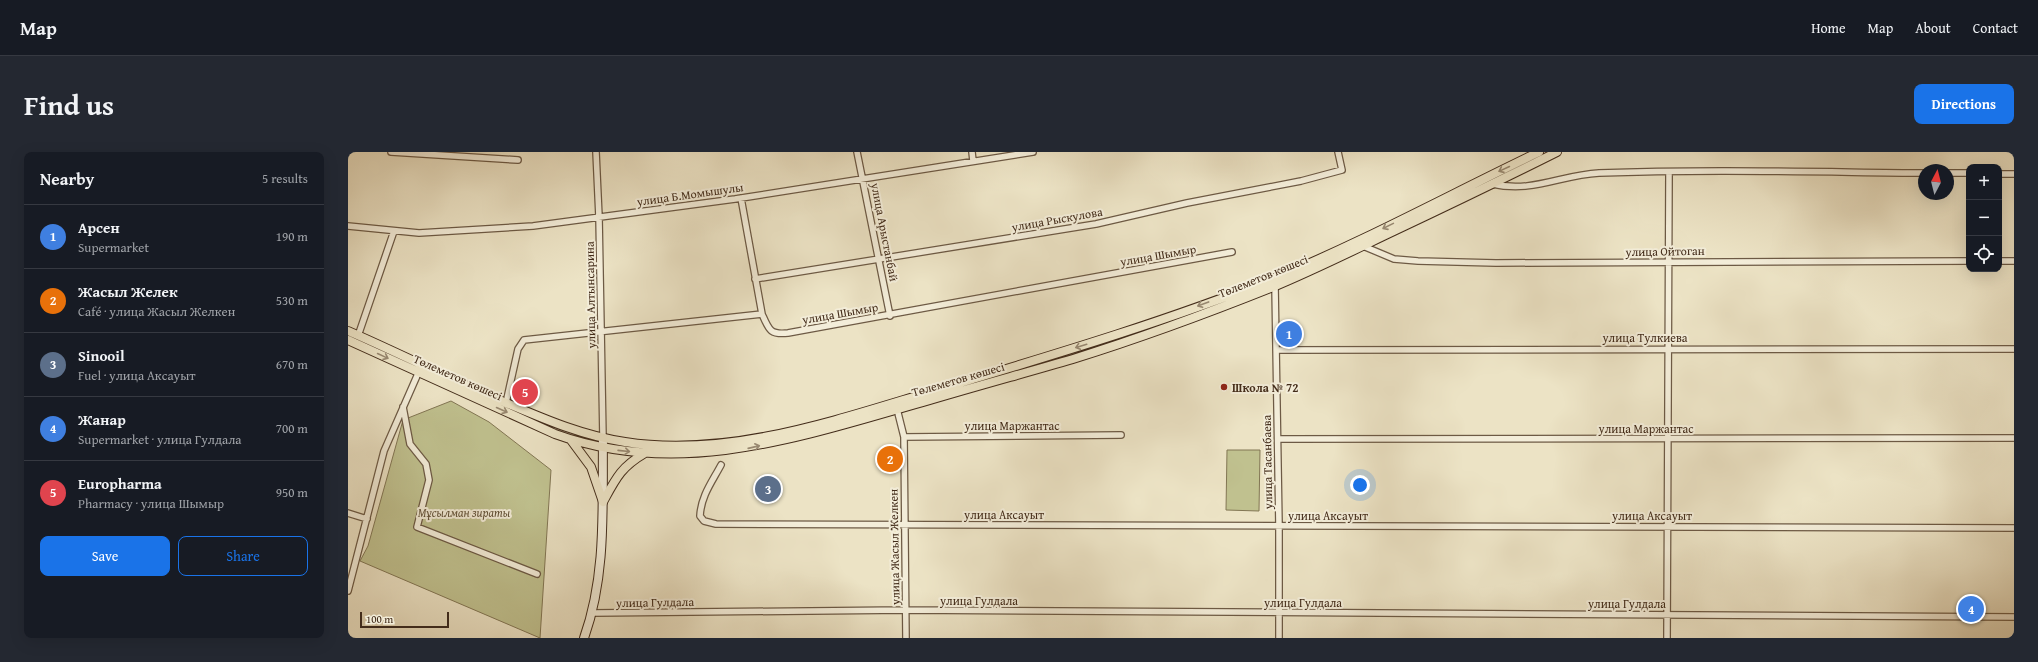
<!DOCTYPE html>
<html lang="en">
<head>
<meta charset="utf-8">
<style>
  :root { --surface:#171b24; --page:#242831; --text:#f1f3f6; --muted:#9ea1a6; --line:#363941; --accent:#1a73e8 }
  body { margin:0; font-family:"Gentium Book Plus",serif; background:var(--page); color:var(--text) }
  .controls { position:absolute; right:12px; top:12px; display:grid; overflow:hidden; border-radius:8px; box-shadow:0 4px 16px #0002 }
  .controls button { width:36px; height:36px; display:grid; place-items:center; padding:0; border:0; border-bottom:1px solid var(--line); background:var(--surface); color:var(--text); font:20px sans-serif }
  .compass { position:absolute; left:1570px; top:12px; width:36px; height:36px; border-radius:50%; background:var(--surface); box-shadow:0 4px 16px #0002; rotate:7deg }
  .scale { position:absolute; left:12px; bottom:10px; width:89px; box-sizing:border-box; padding-left:4px; border:2px solid #432c1a; border-top:0; font-size:11px; line-height:14px; white-space:nowrap; color:#432c1a; -webkit-text-stroke:3px #f3edd9; paint-order:stroke }
  .you { position:absolute; left:1012px; top:333px; width:14px; height:14px; margin:-10px; border:3px solid #fff; border-radius:50%; background:#1a73e8; box-shadow:0 0 0 6px #1a73e833 }
  .badge { display:grid; place-items:center; width:26px; height:26px; border-radius:50%; background:var(--accent); color:#fff; font-size:13px; font-weight:700 }
  .pin { position:absolute; translate:-50% -50%; border:2px solid #fff; box-shadow:0 1px 4px #0006 }
  .list { margin:0; padding:0; list-style:none }
  h2 { display:flex; justify-content:space-between; align-items:center; height:52px; margin:0; padding:0 16px; font-size:17px }
  h2 small { font-size:13px; font-weight:400; color:var(--muted) }
  .list li { display:grid; grid-template-columns:26px 1fr auto; gap:12px; align-items:center; box-sizing:border-box; height:64px; padding:0 16px; border-top:1px solid var(--line) }
  .list b { display:block; font-size:15px; white-space:nowrap }
  .list p { margin:0; font-size:13px; white-space:nowrap; color:var(--muted) }
  .list em { font-size:13px; font-style:normal; color:var(--muted) }
  .actions { display:flex; gap:8px; padding:12px 16px }
  .actions a { flex:1; padding:9px 0; border:1px solid var(--accent); border-radius:8px; text-align:center; font-size:14px; color:var(--accent) }
  .actions .main { background:var(--accent); color:#fff }
  .icon { flex:none; width:22px; height:22px; fill:none; stroke:currentColor; stroke-width:2; stroke-linecap:round; stroke-linejoin:round }
  .map { position:relative; flex:none; width:1666px; height:486px; overflow:hidden; border-radius:8px }
  header { display:flex; align-items:center; gap:24px; box-sizing:border-box; height:56px; padding:0 20px; background:var(--surface); border-bottom:1px solid var(--line) }
  header strong { font-size:19px }
  nav { display:flex; gap:22px; margin-inline-start:auto; font-size:14px }
  .intro { display:flex; align-items:center; justify-content:space-between; box-sizing:border-box; height:96px; padding:0 24px }
  h1 { margin:0; font-size:28px }
  .button { padding:10px 18px; border-radius:8px; background:var(--accent); color:#fff; font-size:14px; font-weight:700 }
  main { display:flex; gap:24px; padding:0 24px }
  aside { flex:1; background:var(--surface); border-radius:8px; box-shadow:0 4px 16px #0002 }
  .map>svg:first-child { display:block }
</style>
</head>
<body>
<header>
<strong>Map</strong>
<nav><a>Home</a><a>Map</a><a>About</a><a>Contact</a></nav>
</header>
<div class="intro"><h1>Find us</h1><a class="button">Directions</a></div>
<main>
<aside>
<h2>Nearby<small>5 results</small></h2>
<ul class="list">
<li><span class="badge" style="background:#3f7fe0">1</span><div><b>Арсен</b><p>Supermarket</p></div><em>190 m</em></li>
<li><span class="badge" style="background:#e8710a">2</span><div><b>Жасыл Желек</b><p>Café · улица Жасыл Желкен</p></div><em>530 m</em></li>
<li><span class="badge" style="background:#5c6f8a">3</span><div><b>Sinooil</b><p>Fuel · улица Аксауыт</p></div><em>670 m</em></li>
<li><span class="badge" style="background:#3f7fe0">4</span><div><b>Жанар</b><p>Supermarket · улица Гулдала</p></div><em>700 m</em></li>
<li><span class="badge" style="background:#e0444e">5</span><div><b>Europharma</b><p>Pharmacy · улица Шымыр</p></div><em>950 m</em></li>
</ul>
<div class="actions"><a class="main">Save</a><a>Share</a></div>
</aside>
<div class="map">
<svg width="1666" height="486" viewBox="0 0 1666 486">
  <rect width="100%" height="100%" fill="#ece3c5"/>
  <filter id="stains"><feTurbulence type="fractalNoise" baseFrequency=".005" numOctaves="4"/><feColorMatrix values="0 0 0 0 .2 0 0 0 0 .09 0 0 0 0 .02 0 0 0 .5 -.17"/></filter>
  <radialGradient id="worn" r=".72"><stop offset=".6" stop-color="#630" stop-opacity="0"/><stop offset="1" stop-color="#630" stop-opacity=".3"/></radialGradient>
  <path fill="#c0c18f" stroke="#827654" d="M103,249l38,21 62,48 -11,168 -180,-77 8,-15 35,-126z
    M879,298h33l-1,61 -33,-1z"/>
  <g fill="none" stroke-linecap="round" stroke-linejoin="round">
    <g stroke="#6d5a45" stroke-width="8">
      <path id="street" d="M43,0l127,8
        M248,0l3,65 4,221
        M509,0l33,164
        M624,0l1,9
        M1600,21h21
        M1651,22h15
        M1144,32c42,9 68,-9 107,-11 108,-4 217,-1 325,0
        M393,46l21,116
        M0,74l71,7 114,-7 202,-27 298,-47
        M1015,94l31,13 24,2 78,2 473,-2
        M1651,109h15
        M407,127l341,-55 91,-21 114,-22 41,-11 -4,-18
        M927,134l4,240v112
        M10,184l36,-105
        M928,198l738,-1
        M158,251l12,-54 6,-9 238,-26c7,16 8,21 26,19l444,-81
        M55,255l7,37 16,20 3,16 -12,47 120,47
        M549,257l7,28 2,201
        M556,285l217,-2
        M930,287l736,-1
        M373,313c-9,17 -20,31 -21,51l4,5 12,3 1298,4
        M0,361l19,6
        M0,439l36,-140 36,-82
        M245,461l313,-3 1108,7
        M1319,486l2,-465"/>
    </g>
    <g stroke="#432c1a" stroke-width="10">
      <path id="secondary" d="M236,486c23,-64 18,-133 19,-200"/>
    </g>
    <g stroke="#432c1a" stroke-width="10">
      <path id="primary" d="M0,179c53,23 104,49 156,71 40,17 79,34 121,40 102,16 208,-21 305,-50 116,-35 232,-69 345,-114 90,-37 176,-84 264,-126
        M0,188l207,94c127,46 251,1 375,-34 47,-14 95,-27 143,-41 67,-21 135,-46 200,-72 41,-17 81,-37 121,-56 55,-26 109,-52 163,-79
        M223,288l20,27 12,35
        M255,350c13,-24 18,-35 42,-49"/>
    </g>
    <use href="#street" stroke="#f3edd9" stroke-width="5.5"/>
    <use href="#secondary" stroke="#f3edd9" stroke-width="8"/>
    <use href="#primary" stroke="#ece3c5" stroke-width="8"/>
  </g>
  <defs><path id="oneway-shaft" d="M-6 0H5M1.5-3L5.5 0L1.5 3" fill="none" stroke-width="1.6" stroke-linecap="round" stroke-linejoin="round"/></defs>
  <g stroke="#988870">
    <use href="#oneway-shaft" transform="translate(1156 17) rotate(155)"/>
    <use href="#oneway-shaft" transform="translate(1040 74) rotate(154)"/>
    <use href="#oneway-shaft" transform="translate(855 152) rotate(160)"/>
    <use href="#oneway-shaft" transform="translate(733 194) rotate(163)"/>
    <use href="#oneway-shaft" transform="translate(35 204) rotate(25)"/>
    <use href="#oneway-shaft" transform="translate(154 258) rotate(24)"/>
    <use href="#oneway-shaft" transform="translate(406 295) rotate(-13)"/>
    <use href="#oneway-shaft" transform="translate(276 299) rotate(6)"/>
  </g>
  <circle fill="#8f2418" stroke="#f3edd9" stroke-width="1.5" cx="876" cy="235" r="4"/>
  <g text-anchor="middle" dominant-baseline="central" stroke-width="4" stroke-linejoin="round" paint-order="stroke">
    <g font-size="12" fill="#432c1a" stroke="#f3edd9">
      <text transform="translate(342 42) rotate(-8)">улица Б.Момышулы</text>
      <text transform="translate(709 67) rotate(-10)">улица Рыскулова</text>
      <text transform="translate(537 80) rotate(79)">улица Арыстанбай</text>
      <text transform="translate(1317 99) rotate(-1)">улица Ойтоган</text>
      <text transform="translate(810 103) rotate(-10)">улица Шымыр</text>
      <text transform="translate(915 124) rotate(-22)">Төлеметов көшесі</text>
      <text transform="translate(242 143) rotate(-91)">улица Алтынсарина</text>
      <text transform="translate(492 161) rotate(-10)">улица Шымыр</text>
      <text x="1297" y="185">улица Тулкиева</text>
      <text transform="translate(110 225) rotate(24)">Төлеметов көшесі</text>
      <text transform="translate(610 227) rotate(-16)">Төлеметов көшесі</text>
      <text x="664" y="273">улица Маржантас</text>
      <text x="1298" y="276">улица Маржантас</text>
      <text transform="translate(919 310) rotate(-91)">улица Тасанбаева</text>
      <text x="656" y="362">улица Аксауыт</text>
      <text x="980" y="363">улица Аксауыт</text>
      <text x="1304" y="363">улица Аксауыт</text>
      <text transform="translate(546 395) rotate(-91)">улица Жасыл Желкен</text>
      <text x="631" y="448">улица Гулдала</text>
      <text transform="translate(307 450) rotate(-1)">улица Гулдала</text>
      <text x="955" y="450">улица Гулдала</text>
      <text x="1279" y="451">улица Гулдала</text>
    </g>
    <g font-size="12" font-weight="bold" fill="#432c1a" stroke="#f3edd9" text-anchor="start">
      <text x="884" y="235">Школа № 72</text>
    </g>
    <g font-size="12" font-style="italic" fill="#625137" stroke="#f3edd9">
      <text x="116" y="360">Мұсылман зираты</text>
    </g>
  </g>
  <rect width="100%" height="100%" filter="url(#stains)"/>
  <rect width="100%" height="100%" fill="url(#worn)"/>
</svg>
<div class="controls">
<button>+</button>
<button>−</button>
<button><svg class="icon" aria-label="locate" viewBox="0 0 24 24"><circle cx="12" cy="12" r="6"/><path d="M12 2v4M12 18v4M2 12h4M18 12h4"/></svg></button>
</div>
<svg class="compass" viewBox="-18 -18 36 36"><path d="M0-13l5 13h-10z" fill="#e53935"/><path d="M0 13l5-13h-10z" fill="#9ea1a6"/></svg>
<div class="scale">100 m</div>
<div class="you"></div>
<div class="pin badge" style="left:941px;top:182px;background:#3f7fe0">1</div>
<div class="pin badge" style="left:542px;top:307px;background:#e8710a">2</div>
<div class="pin badge" style="left:420px;top:337px;background:#5c6f8a">3</div>
<div class="pin badge" style="left:1623px;top:457px;background:#3f7fe0">4</div>
<div class="pin badge" style="left:177px;top:240px;background:#e0444e">5</div>
</div>
</main>
</body>
</html>
